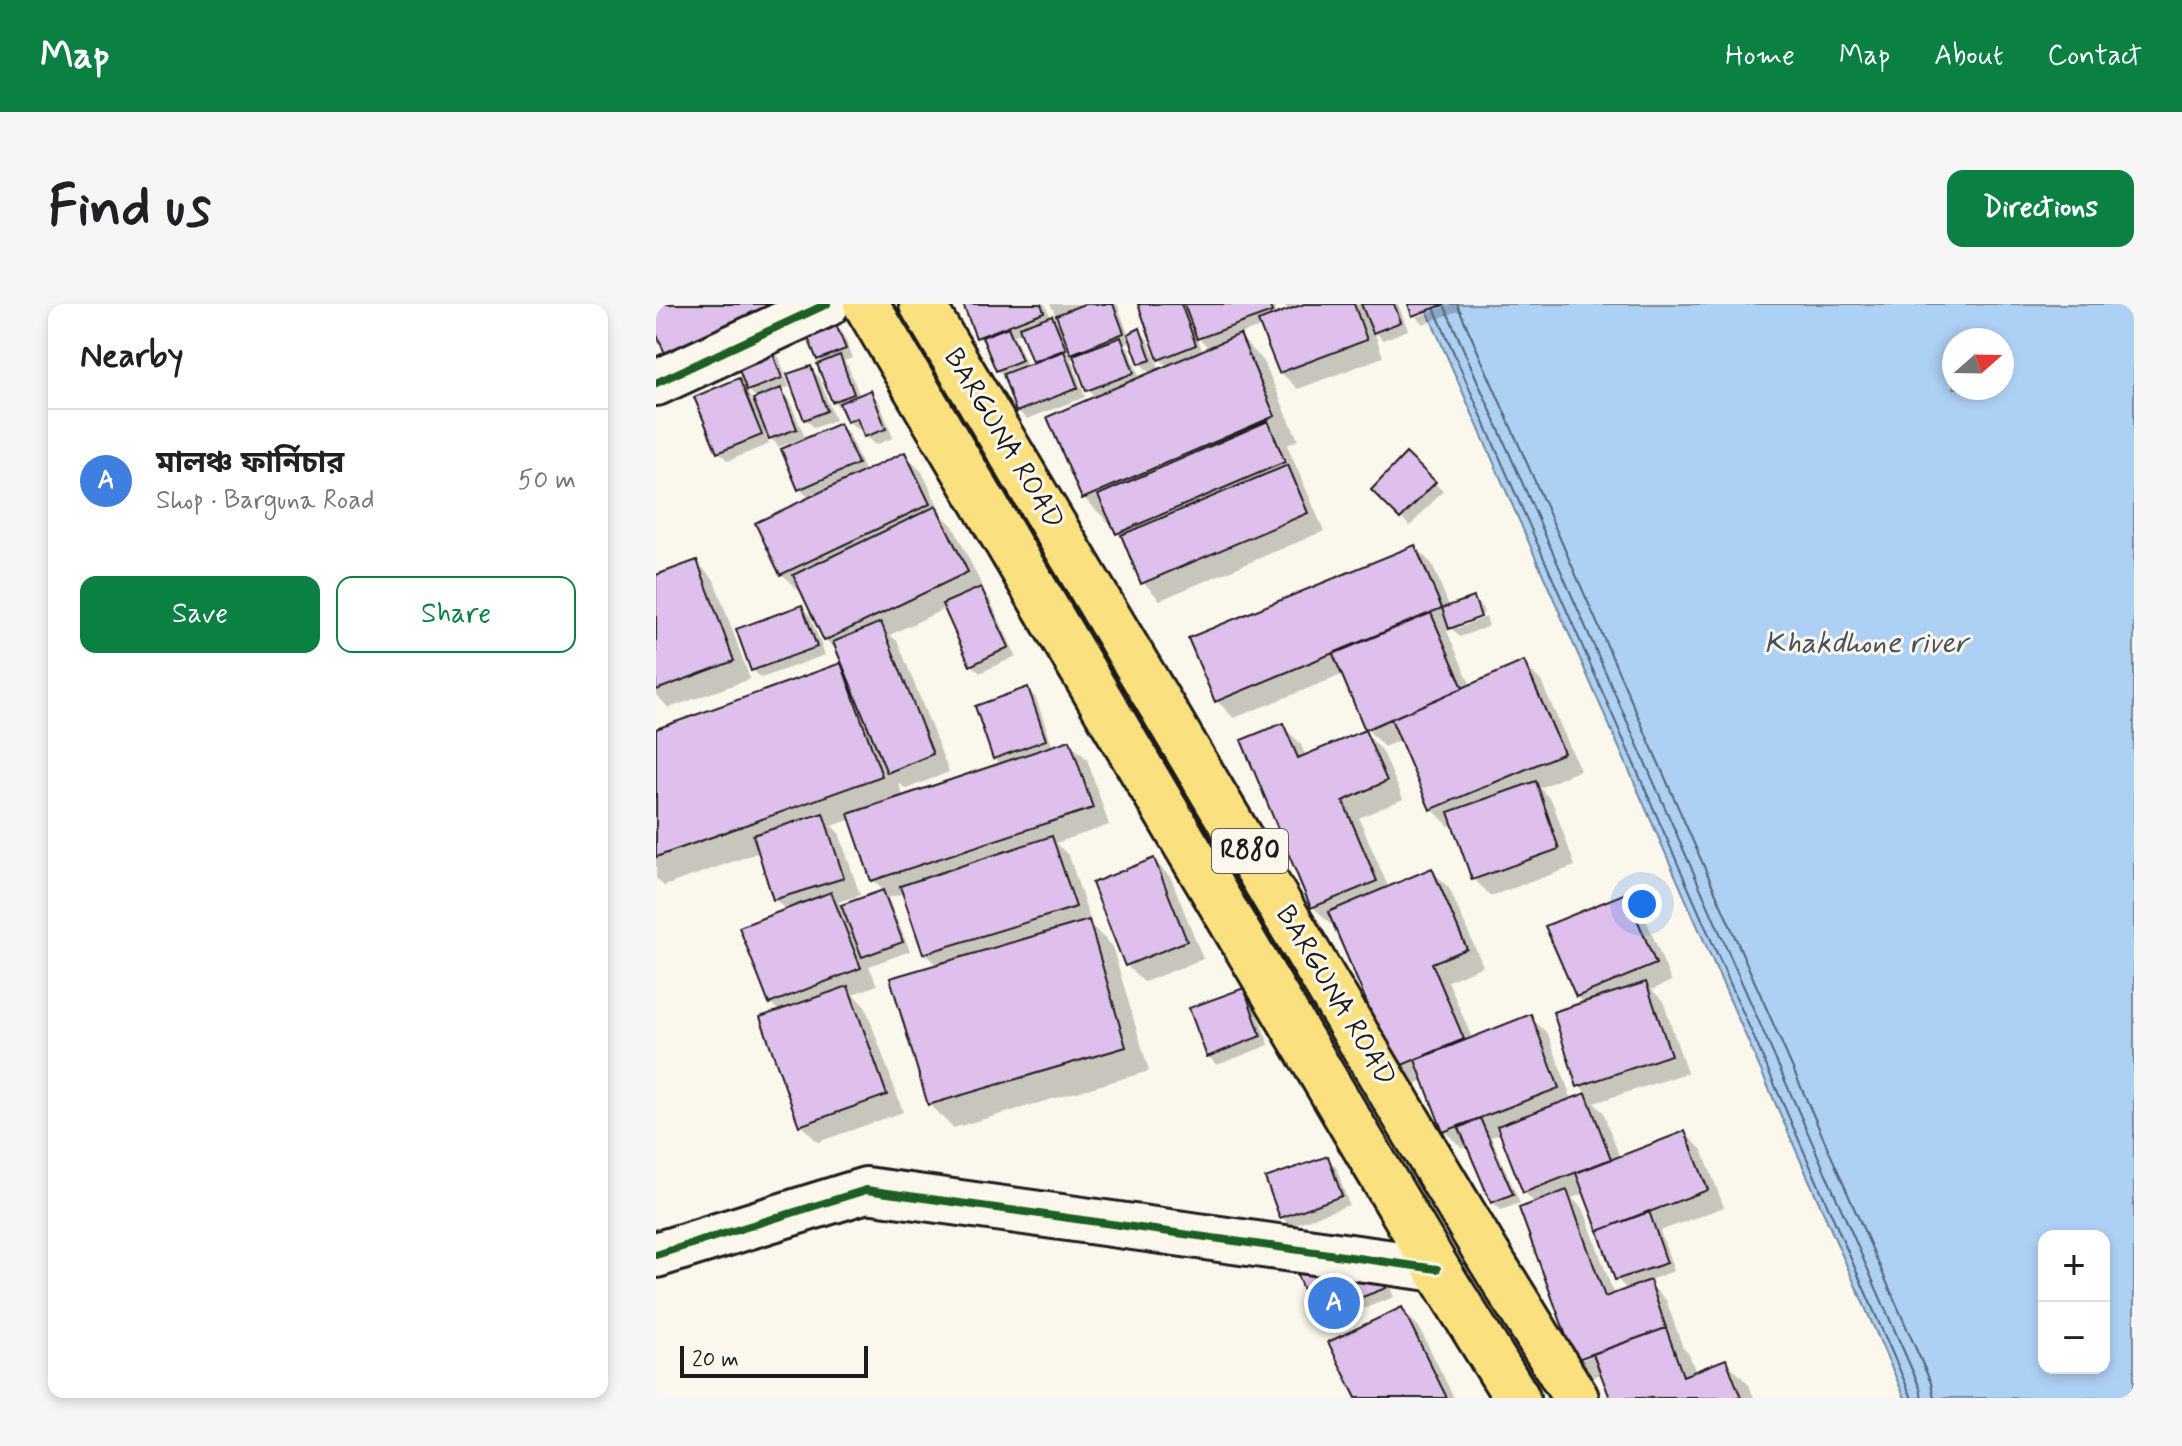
<!DOCTYPE html>
<html lang="en">
<head>
<meta charset="utf-8">
<style>
  :root { --surface:#fff; --page:#f6f6f6; --text:#202124; --muted:#757577; --line:#e0e0e0; --accent:#0b8043 }
  body { margin:0; font-family:Mynerve,"Noto Sans Bengali",sans-serif; background:var(--page); color:var(--text) }
  .controls { position:absolute; right:24px; bottom:24px; display:grid; overflow:hidden; border-radius:16px; box-shadow:0 4px 12px #0003 }
  .controls button { width:72px; height:72px; display:grid; place-items:center; padding:0; border:0; border-bottom:2px solid var(--line); background:var(--surface); color:var(--text); font:40px sans-serif }
  .compass { position:absolute; left:1286px; top:24px; width:72px; height:72px; border-radius:50%; background:var(--surface); box-shadow:0 4px 12px #0003; rotate:70deg }
  .scale { position:absolute; left:24px; bottom:20px; width:188px; box-sizing:border-box; padding-left:8px; border:4px solid #1c1c1c; border-top:0; font-size:22px; line-height:28px; white-space:nowrap; color:#1c1c1c; -webkit-text-stroke:6px #fbf7ec; paint-order:stroke }
  .you { position:absolute; left:986px; top:600px; width:28px; height:28px; margin:-20px; border:6px solid #fff; border-radius:50%; background:#1a73e8; box-shadow:0 0 0 12px #1a73e833 }
  .badge { display:grid; place-items:center; width:52px; height:52px; border-radius:50%; background:var(--accent); color:#fff; font-size:26px; font-weight:700 }
  .pin { position:absolute; translate:-50% -50%; border:4px solid #fff; box-shadow:0 2px 8px #0006 }
  .list { margin:0; padding:0; list-style:none }
  h2 { display:flex; justify-content:space-between; align-items:center; height:104px; margin:0; padding:0 32px; font-size:34px }
  h2 small { font-size:26px; font-weight:400; color:var(--muted) }
  .list li { display:grid; grid-template-columns:52px 1fr auto; gap:24px; align-items:center; box-sizing:border-box; height:144px; padding:0 32px; border-top:2px solid var(--line) }
  .list b { display:block; font-size:30px; white-space:nowrap }
  .list p { margin:0; font-size:26px; white-space:nowrap; color:var(--muted) }
  .list em { font-size:26px; font-style:normal; color:var(--muted) }
  .actions { display:flex; gap:16px; padding:24px 32px }
  .actions a { flex:1; padding:18px 0; border:2px solid var(--accent); border-radius:16px; text-align:center; font-size:28px; color:var(--accent) }
  .actions .main { background:var(--accent); color:#fff }
  .map { position:relative; flex:none; width:1478px; height:1094px; overflow:hidden; border-radius:16px }
  header { display:flex; align-items:center; gap:48px; box-sizing:border-box; height:112px; padding:0 40px; background:var(--accent); color:#fff }
  header strong { font-size:38px }
  nav { display:flex; gap:44px; margin-inline-start:auto; font-size:28px }
  .intro { display:flex; align-items:center; justify-content:space-between; box-sizing:border-box; height:192px; padding:0 48px }
  h1 { margin:0; font-size:56px }
  .button { padding:20px 36px; border-radius:16px; background:var(--accent); color:#fff; font-size:28px; font-weight:700 }
  main { display:flex; gap:48px; padding:0 48px }
  aside { flex:1; background:var(--surface); border-radius:16px; box-shadow:0 4px 12px #0003 }
  .map>svg:first-child { display:block }
</style>
</head>
<body>
<header>
<strong>Map</strong>
<nav><a>Home</a><a>Map</a><a>About</a><a>Contact</a></nav>
</header>
<div class="intro"><h1>Find us</h1><a class="button">Directions</a></div>
<main>
<aside>
<h2>Nearby<small></small></h2>
<ul class="list">
<li><span class="badge" style="background:#3f7fe0">A</span><div><b>মালঞ্চ ফার্নিচার</b><p>Shop · Barguna Road</p></div><em>50 m</em></li>
</ul>
<div class="actions"><a class="main">Save</a><a>Share</a></div>
</aside>
<div class="map">
<svg width="1478" height="1094" viewBox="0 0 1478 1094">
  <rect width="100%" height="100%" fill="#fbf7ec"/>
  <filter id="ink" filterUnits="userSpaceOnUse"><feTurbulence type="fractalNoise" baseFrequency=".0125" numOctaves="2"/><feDisplacementMap in="SourceGraphic" scale="16" xChannelSelector="R" yChannelSelector="G"/><feConvolveMatrix kernelMatrix="1 2 1 2 8 2 1 2 1" color-interpolation-filters="sRGB"/></filter>
  <g filter="url(#ink)">
    <path fill="#add0f5" stroke="#73889e" stroke-width="2" fill-rule="evenodd" d="M768,0h710v1094h-229zM1298,36h48v48h-48zM1388,932h60v132h-60z"/>
    <path fill="#0003" fill-rule="evenodd" d="M0,0l179,21 8,8 10,25 -9,3 4,5 12,31 10,-4 9,8 14,37 -18,7 -9,-9 -3,-9 -6,2 -9,-8 -14,-20 -12,-37 -13,-28 -36,16 6,5 10,30 -9,3 9,9 17,41 34,-15 9,9 16,39 40,-18 17,17 21,44 10,10 31,64 -2,1 7,7 27,58 -36,17 -9,-9 -25,-56 -56,27 8,7 51,130 -43,17 -8,-7 6,16 97,-33 -6,-7 32,-69 9,9 17,50 16,-6 18,17 22,66 -53,18 13,13 23,70 20,20 37,125 -196,57 -24,-24 8,-138 -12,-13 -20,-60 -17,5 22,53 -41,15 8,19 -24,9 12,12 38,106 -85,30 -17,-17 -21,-113 -9,-9 16,-92 -12,-12 -15,-47 -96,34 -8,-8v-147l185,-66 7,8 -7,-18 -15,-15 -24,-50 -3,1 -17,-17 -24,-50 52,-25 -10,-10 3,-51 -24,9 -15,-16 5,13 -41,17 -9,-9 -22,-54 41,-17 9,9 5,12 6,-3 -10,-9 -8,-24 -84,-38zM196,515l20,61 12,11 -41,15 -5,-4 22,-7 -21,-62 -7,-7z
      M309,0h80l6,14 13,12 -14,-26h67l12,32 11,-5 8,9 12,31 8,-4 -8,-8 -20,-55h133l4,12 13,-5 -7,-7h115l10,26 -25,10 -9,-9 9,26 -85,32 -18,-17 -17,-46 -25,9 25,25 35,80 -11,5 37,86 -164,69 -17,-18 -18,-42 -7,-7 -6,-13 -4,2 -24,-24 -34,-80 46,-20 -8,-9 -12,-32 -5,2 14,38 -58,22 -9,-8 -12,-33 -9,-8 -11,-25 -8,-8zM367,28l12,32 -7,3 -14,-32zM540,31l14,14 -7,3zM477,38l7,21 11,11 -11,5 -11,-31 -4,-4z
      M796,0h4l3,7 -36,13 -7,-7z
      M154,64l9,9 16,43 -21,8 -8,-9z
      M750,152l37,35 -33,35 -36,-36z
      M759,243l17,17 18,44 24,-9 8,9 2,5 -26,11v4l28,-11 3,9 -29,11 -8,-8 -5,2 24,55 53,-22 17,17 39,89 -40,18 12,13 23,65 -84,30 -17,-17 -20,-55 -5,2 -17,-17 -30,-70 -18,8 -17,-18 -23,-55 -110,44 -17,-17z
      M41,258l17,18 36,99 -81,29 -13,-13v-118z
      M146,303l8,9 15,39 -64,23 -8,-8z
      M626,422l18,17 6,14 59,-24 17,17 21,49 -44,19 30,71 43,-18 17,17 34,78 -35,15 24,57 58,-21 18,17 24,66 15,-6 -8,-9 6,-81 -8,-8 49,-101 17,17 28,69 -19,9 11,11 24,72 -93,30 9,9 17,46 65,-25 17,17 22,57 -64,24 14,40 -27,10 19,19 17,48 6,6 7,19 30,-12 23,24 5,13h-142l-9,-25 -9,4 -16,-16 17,-6v-4l-59,-147 -12,-12 -22,-59 -11,4 29,66 -19,7 -9,-8 -23,-56 -7,2 -18,-17 -19,-51 -11,4 -17,-17 -62,-144 -5,1 -17,-17zM930,888l31,87 11,11 -14,5 -30,-85 -12,-12z
      M498,556l17,18 32,81 -59,23 -18,-17z
      M587,686l9,9 17,46 -52,20 -9,-9z
      M672,855l8,8 13,38 -59,21 -8,-9z
      M720,948l18,45 -70,27 -9,-9z
      M746,1006l17,17 35,71h-96z"/>
    <g fill="none" stroke-linecap="round" stroke-linejoin="round">
      <path stroke="#566473" stroke-width="2" d="M801,0l474,1079 3,15
        M789,3l475,1081 2,10
        M779,6l477,1088"/>
    </g>
    <path fill="#dfbfec" stroke="#1c1c1c" stroke-width="2" d="M0,0h150l-137,59 -13,-30z
      M307,0h78l3,8 -68,26z
      M428,0h29l11,29 -53,21 -15,-39z
      M482,0h43l15,41 -38,15z
      M528,0h85l3,8 -75,27z
      M648,0h50l13,36 -88,33 -21,-52z
      M705,0h33l7,18 -28,11z
      M752,0h38l-34,12z
      M396,11l14,34 -34,13 -13,-35z
      M179,18l11,27 -29,11 -11,-27z
      M352,23l14,33 -26,11 -14,-34z
      M484,24l11,32 -12,4 -11,-30z
      M584,30l35,82 -193,83 -35,-82z
      M465,33l13,36 -48,18 -13,-36z
      M114,42l12,32 -35,13 -12,-32z
      M408,47l14,37 -62,24 -13,-38z
      M184,51l14,39 -22,8 -15,-38z
      M155,62l16,45 -23,9 -17,-46z
      M83,74l23,57 -45,18 -23,-56z
      M125,84l16,41 -28,10 -16,-40z
      M215,86l15,39 -22,8 -7,-19 -10,4 -8,-19z
      M612,117l17,41 -169,72 -18,-39z
      M184,119l18,41 -60,26 -17,-41z
      M249,148l25,52 -150,71 -25,-52z
      M750,149l30,29 -36,37 -29,-29z
      M632,161l20,48 -167,71 -20,-49z
      M280,202l32,66 -144,69 -31,-66z
      M759,241l27,63 -227,94 -27,-64z
      M41,256l37,101 -78,29v-115z
      M325,283l28,60 -39,19 -28,-62z
      M818,293l7,20 -32,12 -7,-21z
      M146,301l15,42 -66,24 -15,-42z
      M775,309l32,75 -98,42 -32,-76z
      M225,318l52,132 -46,19 -54,-131z
      M868,357l40,92 -134,57 -39,-91z
      M185,359l41,113 -226,81v-128z
      M372,383l18,53 -53,19 -18,-53z
      M627,419l15,35 67,-28 22,51 -44,20 34,80 -66,27 -70,-168z
      M414,436l23,68 -222,73 -23,-67z
      M880,477l23,68 -87,31 -24,-68z
      M167,509l21,65 -71,22 -20,-65z
      M396,532l24,71 -153,47 -23,-68z
      M498,554l33,83 -62,25 -33,-83z
      M776,564l35,81 -35,14 32,76 -69,29 -67,-156z
      M227,586l20,52 -41,15 -21,-52z
      M175,588l30,76 -92,36 -30,-77z
      M970,589l30,71 -80,33 -31,-71z
      M433,616l37,127 -198,58 -38,-127z
      M990,678l25,73 -94,32 -24,-75z
      M192,682l39,109 -88,31 -39,-109z
      M588,684l17,48 -54,21 -18,-49z
      M875,710l28,74 -116,44 -28,-72z
      M930,789l25,66 -88,34 -26,-67z
      M824,814l33,76 -22,9 -32,-75z
      M1029,827l23,59 -110,41 -22,-58z
      M672,852l14,40 -62,22 -15,-40z
      M911,886l38,107 45,-17 16,48 -91,32 -56,-152z
      M993,907l18,52 -52,17 -17,-49z
      M712,937l18,47 -73,28 -18,-47z
      M746,1003l45,91h-91l-28,-56z
      M1010,1024l17,48 43,-17 15,39h-131l-17,-44z"/>
    <g fill="none" stroke-linecap="round" stroke-linejoin="round">
      <g stroke="#1c1c1c" stroke-width="50">
        <path id="minor" d="M0,79l171,-79
          M0,951l210,-65 571,79"/>
      </g>
      <g stroke="#1c1c1c" stroke-width="50">
        <path id="primary" d="M210,0l571,965 80,129
          M266,0l564,948 90,146"/>
      </g>
      <use href="#minor" stroke="#fbf7ec" stroke-width="44"/>
      <use href="#primary" stroke="#fbe080" stroke-width="44"/>
      <g stroke="#fbf7ec" stroke-width="13">
        <path id="cycleway" d="M0,79l171,-79
          M0,951l210,-65 571,79"/>
      </g>
      <use href="#cycleway" stroke="#1b5e20" stroke-width="8"/>
    </g>
  </g>
  <g text-anchor="middle" dominant-baseline="central" stroke-width="6" stroke-linejoin="round" paint-order="stroke">
    <rect fill="#fbf7ec" stroke="#5f5e5a" stroke-width="2" x="556" y="525" width="76" height="44" rx="6"/>
    <g font-size="26" font-weight="bold" fill="#1c1c1c">
      <text x="594" y="547">R880</text>
    </g>
    <g font-size="28" fill="#1c1c1c" stroke="#fbf7ec">
      <text transform="translate(347 135) rotate(59)">BARGUNA ROAD</text>
      <text transform="translate(679 692) rotate(59)">BARGUNA ROAD</text>
    </g>
    <g font-size="30" font-style="italic" fill="#48525d" stroke="#fbf7ec">
      <text x="1210" y="339">Khakdhone river</text>
    </g>
  </g>
</svg>
<div class="controls">
<button>+</button>
<button>−</button>
</div>
<svg class="compass" viewBox="-18 -18 36 36"><path d="M0-13l5 13h-10z" fill="#e53935"/><path d="M0 13l5-13h-10z" fill="#757577"/></svg>
<div class="scale">20 m</div>
<div class="you"></div>
<div class="pin badge" style="left:678px;top:999px;background:#3f7fe0">A</div>
</div>
</main>
</body>
</html>
